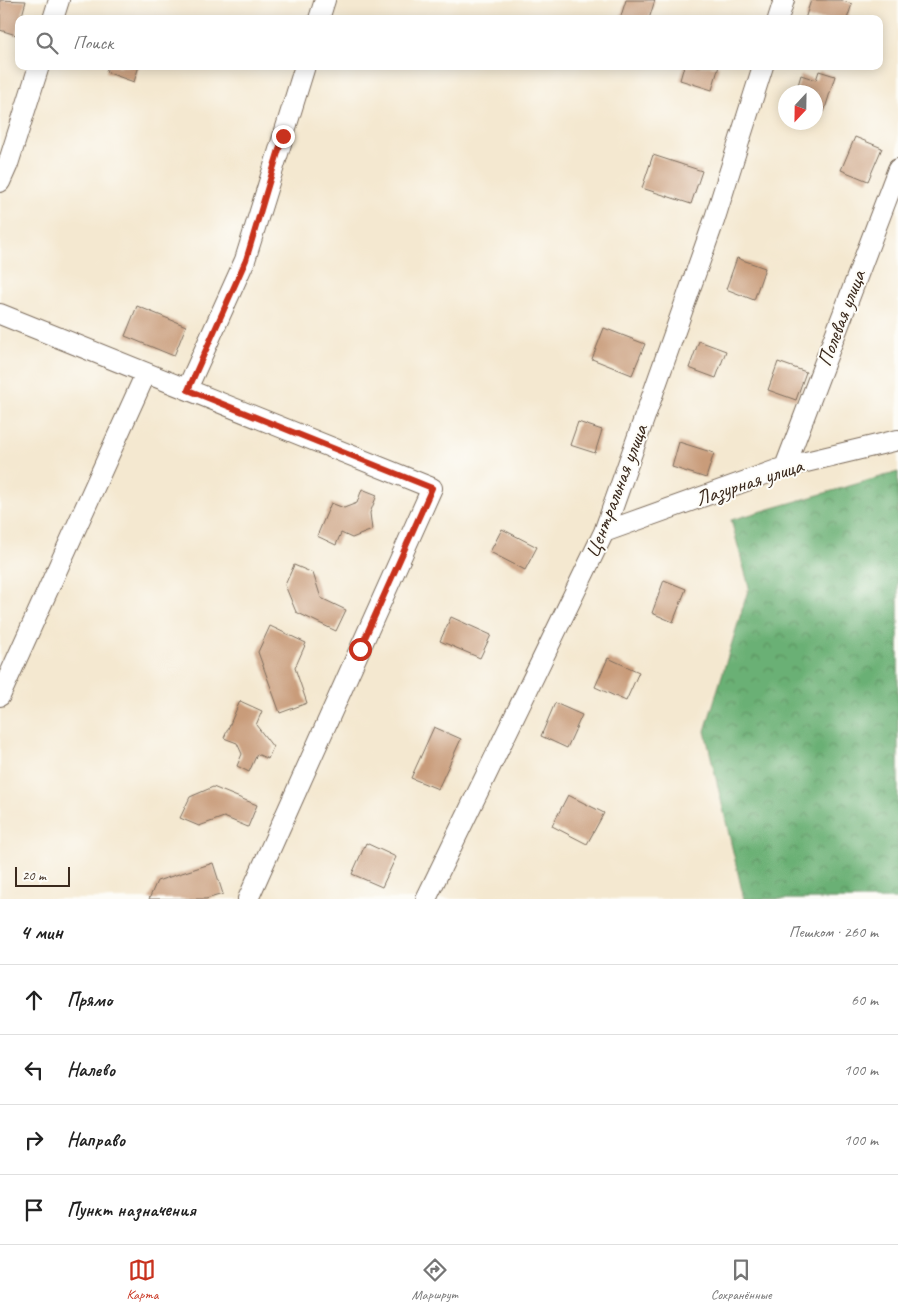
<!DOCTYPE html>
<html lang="ru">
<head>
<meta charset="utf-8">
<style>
  :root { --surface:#fff; --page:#f2f2f2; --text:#222; --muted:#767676; --line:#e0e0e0; --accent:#c8321e }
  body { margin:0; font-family:Caveat,sans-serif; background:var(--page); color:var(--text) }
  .compass { position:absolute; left:778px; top:85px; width:45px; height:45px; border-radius:50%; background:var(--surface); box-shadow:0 2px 12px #0003; rotate:202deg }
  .scale { position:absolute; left:15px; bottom:12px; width:55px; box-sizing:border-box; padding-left:5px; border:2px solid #3b2a1e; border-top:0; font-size:14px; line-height:18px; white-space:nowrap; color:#3b2a1e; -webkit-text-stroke:4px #fdfcf7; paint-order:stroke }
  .stop { position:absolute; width:15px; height:15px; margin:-11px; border:4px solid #c8321e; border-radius:50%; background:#fff }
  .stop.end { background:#c8321e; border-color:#fff; box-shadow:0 1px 5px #0008 }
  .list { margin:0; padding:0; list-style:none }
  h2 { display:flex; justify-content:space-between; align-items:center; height:65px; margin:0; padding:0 20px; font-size:21px }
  h2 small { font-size:16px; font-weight:400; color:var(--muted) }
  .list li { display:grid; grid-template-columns:32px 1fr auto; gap:15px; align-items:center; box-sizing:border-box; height:70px; padding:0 20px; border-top:1px solid var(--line) }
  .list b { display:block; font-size:19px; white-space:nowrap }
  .list em { font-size:16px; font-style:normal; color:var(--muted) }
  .icon { flex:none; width:28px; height:28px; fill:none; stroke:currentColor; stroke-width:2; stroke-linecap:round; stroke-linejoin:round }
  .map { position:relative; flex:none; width:898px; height:899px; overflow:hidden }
  .search { position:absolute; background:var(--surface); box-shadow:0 2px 12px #0003; left:15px; right:15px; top:15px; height:55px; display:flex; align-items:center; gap:12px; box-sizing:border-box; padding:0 18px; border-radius:10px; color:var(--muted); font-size:19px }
  .sheet { height:345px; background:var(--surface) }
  nav { display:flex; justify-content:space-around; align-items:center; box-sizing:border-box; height:70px; border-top:1px solid var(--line); background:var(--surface); font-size:14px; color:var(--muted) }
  nav a { display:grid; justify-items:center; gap:2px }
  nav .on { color:var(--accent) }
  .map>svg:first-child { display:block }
</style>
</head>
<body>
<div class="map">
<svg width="898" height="899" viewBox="0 0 898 899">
  <defs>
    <pattern id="forest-crowns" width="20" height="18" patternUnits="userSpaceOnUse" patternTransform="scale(1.25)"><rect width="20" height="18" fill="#6bb074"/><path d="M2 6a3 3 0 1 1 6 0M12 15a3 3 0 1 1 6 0" fill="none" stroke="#598f5f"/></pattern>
  </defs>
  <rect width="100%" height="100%" fill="#fdfcf7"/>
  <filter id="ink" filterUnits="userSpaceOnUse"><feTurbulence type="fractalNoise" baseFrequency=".02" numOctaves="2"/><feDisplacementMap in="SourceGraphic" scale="10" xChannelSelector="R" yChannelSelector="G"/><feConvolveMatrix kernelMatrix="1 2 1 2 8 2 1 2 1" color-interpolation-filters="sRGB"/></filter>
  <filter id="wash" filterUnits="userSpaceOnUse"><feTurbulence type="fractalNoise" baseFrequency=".0096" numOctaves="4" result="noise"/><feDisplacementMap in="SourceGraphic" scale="20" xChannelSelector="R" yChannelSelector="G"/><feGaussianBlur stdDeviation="1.12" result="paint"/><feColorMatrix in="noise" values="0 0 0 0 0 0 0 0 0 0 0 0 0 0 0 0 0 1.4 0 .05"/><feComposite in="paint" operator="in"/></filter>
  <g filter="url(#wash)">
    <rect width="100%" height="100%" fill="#f4e8d0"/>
    <path fill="url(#forest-crowns)" stroke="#536d49" d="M898,472v427h-154l-39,-168 44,-144 -18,-67z"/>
    <g id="blocks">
      <path fill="#c99c7a" d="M0,0l26,1 -5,18h-2l-3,16 -16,-5z
        M626,0h29l-6,19h-29z
        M811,0h29l12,4 -5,15h-42z
        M108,66h31l-5,16 -28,-10z
        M684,66h35l-7,24 -32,-10z
        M819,71l16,5 -11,36 -8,-2v-18h-20l5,-17 15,5z
        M855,137l27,11 -14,33 -27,-11z
        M653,155l49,16 -11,33 -49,-16z
        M737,258l28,10 -11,32 -28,-11z
        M137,306l49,20 -12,30 -49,-20z
        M604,328l41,16 -13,31 -40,-16z
        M699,341l27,10 -10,27 -27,-10z
        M778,362l28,10 -10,28 -28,-10z
        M578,422l24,8 -7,23 -25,-8z
        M679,442l35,11 -8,25 -34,-11z
        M362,489l15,6 -7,18 2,17 -20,8 -11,-5 -5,12 -19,-9 14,-33 13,5 13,-5z
        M502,529l35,18 -12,23 -35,-18z
        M294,565l19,8 8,25 25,12 -10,21 -40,-19 -11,-27z
        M664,580l22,9 -13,33 -21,-9z
        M451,617l40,18 -11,23 -40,-17z
        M270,626l36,17 -11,25 12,35 -27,10 -22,-61z
        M608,658l31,14 -13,29 -31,-14z
        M240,701l22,10 -6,14 17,22 -5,12 -11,-5 -8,18 -12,-6 5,-12 -5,-11 -13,-5z
        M555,703l27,12 -15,33 -26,-12z
        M434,727l27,12 -23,50 -27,-11z
        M213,787l44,18 -9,22 -24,-10 -25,9 -19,-8 10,-21z
        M568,795l36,18 -17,31 -35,-18z
        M366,843l30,14 -14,30 -30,-13z
        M213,863l10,31 -17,5h-57l8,-18z"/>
    </g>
  </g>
  <g filter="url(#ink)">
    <use href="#blocks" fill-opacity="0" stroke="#7c6c5c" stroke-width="1"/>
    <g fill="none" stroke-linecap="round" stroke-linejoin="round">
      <g stroke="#7c6c5c" stroke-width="22">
        <path id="minor" d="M53,19l6,-19
          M319,19l6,-19
          M778,19l6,-19
          M0,182l8,-18 31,-98
          M0,314l432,174 -184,411
          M187,389l58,-129 60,-194
          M785,467l113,-298
          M604,532l181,-65 113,-27
          M0,696l146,-323
          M426,899l178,-367 110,-311 49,-155"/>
      </g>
      <use href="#minor" stroke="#fff" stroke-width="20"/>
    </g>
  </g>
  <g fill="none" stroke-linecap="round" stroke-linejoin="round" filter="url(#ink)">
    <path stroke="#c8321e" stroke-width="6" d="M283,136l-37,124 -58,130 244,98 -72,161"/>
  </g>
  <g text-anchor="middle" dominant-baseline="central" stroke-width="4" stroke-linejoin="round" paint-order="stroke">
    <g font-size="21" fill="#3b2a1e" stroke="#fdfcf7">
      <text transform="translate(841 318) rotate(-69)">Полевая улица</text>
      <text transform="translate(749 482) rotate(-18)">Лазурная улица</text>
      <text transform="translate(616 491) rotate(-69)">Центральная улица</text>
    </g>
  </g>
</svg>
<svg class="compass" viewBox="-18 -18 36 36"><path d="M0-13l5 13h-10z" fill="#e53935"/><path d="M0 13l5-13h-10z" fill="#767676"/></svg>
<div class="scale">20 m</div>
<div class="stop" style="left:360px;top:649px"></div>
<div class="stop end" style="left:283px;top:136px"></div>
<div class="search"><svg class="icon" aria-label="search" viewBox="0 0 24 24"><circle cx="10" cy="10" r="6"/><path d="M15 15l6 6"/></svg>Поиск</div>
</div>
<section class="sheet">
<h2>4 мин<small>Пешком · 260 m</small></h2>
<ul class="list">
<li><svg class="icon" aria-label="ahead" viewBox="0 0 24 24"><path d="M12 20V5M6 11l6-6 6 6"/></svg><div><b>Прямо</b></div><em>60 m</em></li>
<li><svg class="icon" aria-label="left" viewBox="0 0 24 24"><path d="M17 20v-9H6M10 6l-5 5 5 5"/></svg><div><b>Налево</b></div><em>100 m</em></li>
<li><svg class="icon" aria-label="right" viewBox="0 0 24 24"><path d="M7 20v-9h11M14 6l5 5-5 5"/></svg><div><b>Направо</b></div><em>100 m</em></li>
<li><svg class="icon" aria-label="arrive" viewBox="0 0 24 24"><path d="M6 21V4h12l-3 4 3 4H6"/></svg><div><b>Пункт назначения</b></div></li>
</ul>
</section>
<nav>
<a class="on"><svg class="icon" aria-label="map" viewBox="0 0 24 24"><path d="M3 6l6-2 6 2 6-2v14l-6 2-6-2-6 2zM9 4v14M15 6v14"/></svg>Карта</a>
<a><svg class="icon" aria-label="directions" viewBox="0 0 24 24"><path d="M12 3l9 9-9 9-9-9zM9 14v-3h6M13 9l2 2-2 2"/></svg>Маршрут</a>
<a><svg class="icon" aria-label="saved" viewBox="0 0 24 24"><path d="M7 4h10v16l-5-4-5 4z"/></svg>Сохранённые</a>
</nav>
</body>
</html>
